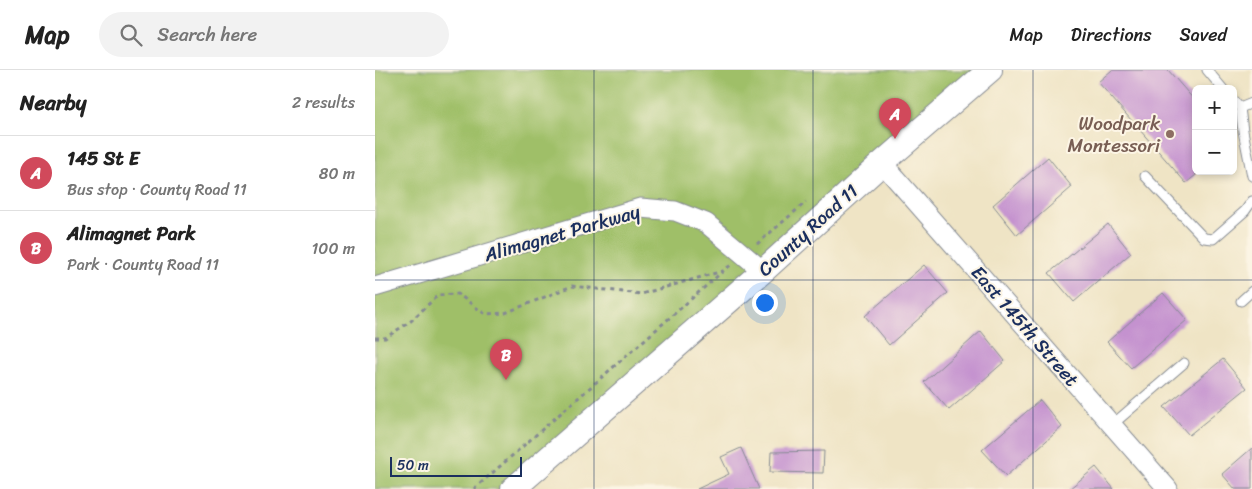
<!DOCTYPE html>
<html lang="en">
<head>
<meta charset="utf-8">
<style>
  :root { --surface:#fff; --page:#f2f2f2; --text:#222; --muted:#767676; --line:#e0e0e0; --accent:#d1495b }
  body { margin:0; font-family:Sriracha,sans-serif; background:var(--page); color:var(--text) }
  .controls { position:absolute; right:15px; top:15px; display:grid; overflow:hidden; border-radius:8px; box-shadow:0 2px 8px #0003 }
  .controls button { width:45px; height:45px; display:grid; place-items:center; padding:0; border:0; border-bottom:1px solid var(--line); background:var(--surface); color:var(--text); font:25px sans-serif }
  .scale { position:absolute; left:15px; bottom:12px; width:132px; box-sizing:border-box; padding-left:5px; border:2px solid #1b2f5e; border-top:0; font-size:14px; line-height:18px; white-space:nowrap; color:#1b2f5e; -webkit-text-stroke:4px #fcf5e5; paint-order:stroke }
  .you { position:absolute; left:389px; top:232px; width:18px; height:18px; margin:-12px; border:4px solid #fff; border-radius:50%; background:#1a73e8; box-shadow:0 0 0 8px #1a73e833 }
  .badge { display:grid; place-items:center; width:32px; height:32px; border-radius:50%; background:var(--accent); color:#fff; font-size:16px; font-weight:700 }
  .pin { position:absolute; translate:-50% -41px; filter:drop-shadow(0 1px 2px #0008) }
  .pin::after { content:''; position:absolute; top:26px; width:18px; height:15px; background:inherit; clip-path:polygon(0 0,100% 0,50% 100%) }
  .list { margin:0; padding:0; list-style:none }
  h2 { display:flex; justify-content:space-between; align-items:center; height:65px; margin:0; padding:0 20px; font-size:21px }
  h2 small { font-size:16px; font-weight:400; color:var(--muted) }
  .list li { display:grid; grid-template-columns:32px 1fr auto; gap:15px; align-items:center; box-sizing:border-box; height:75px; padding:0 20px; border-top:1px solid var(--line) }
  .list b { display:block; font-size:19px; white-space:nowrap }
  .list p { margin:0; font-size:16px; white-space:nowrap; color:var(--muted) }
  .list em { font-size:16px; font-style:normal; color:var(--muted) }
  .icon { flex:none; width:28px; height:28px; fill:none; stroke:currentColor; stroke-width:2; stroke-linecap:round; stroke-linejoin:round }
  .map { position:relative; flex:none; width:877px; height:419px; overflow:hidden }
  header { display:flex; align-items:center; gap:30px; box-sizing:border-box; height:70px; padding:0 25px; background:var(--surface); border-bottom:1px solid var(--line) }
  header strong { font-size:24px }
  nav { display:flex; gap:28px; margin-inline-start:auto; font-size:18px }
  .search { width:350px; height:45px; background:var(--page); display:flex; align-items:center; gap:12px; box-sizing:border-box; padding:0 18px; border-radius:28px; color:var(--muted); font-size:19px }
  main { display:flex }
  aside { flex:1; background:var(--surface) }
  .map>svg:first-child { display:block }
</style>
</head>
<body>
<header>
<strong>Map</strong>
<div class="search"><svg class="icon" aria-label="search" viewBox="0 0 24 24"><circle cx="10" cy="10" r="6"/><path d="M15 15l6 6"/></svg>Search here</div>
<nav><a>Map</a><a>Directions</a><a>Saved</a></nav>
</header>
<main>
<aside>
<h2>Nearby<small>2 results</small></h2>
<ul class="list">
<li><span class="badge">A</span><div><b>145 St E</b><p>Bus stop · County Road 11</p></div><em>80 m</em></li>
<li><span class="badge">B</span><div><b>Alimagnet Park</b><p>Park · County Road 11</p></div><em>100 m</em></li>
</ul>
</aside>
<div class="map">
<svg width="877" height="419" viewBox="0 0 877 419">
  <rect width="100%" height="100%" fill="#fcf5e5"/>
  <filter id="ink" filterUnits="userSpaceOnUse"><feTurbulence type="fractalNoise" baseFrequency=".02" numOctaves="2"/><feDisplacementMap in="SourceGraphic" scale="10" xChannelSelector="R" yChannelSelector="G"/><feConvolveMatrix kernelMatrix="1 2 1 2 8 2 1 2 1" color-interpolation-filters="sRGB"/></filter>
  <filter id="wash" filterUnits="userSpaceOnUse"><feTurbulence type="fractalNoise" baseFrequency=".0096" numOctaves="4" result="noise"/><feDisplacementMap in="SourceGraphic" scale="20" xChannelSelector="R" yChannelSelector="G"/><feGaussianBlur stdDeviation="1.12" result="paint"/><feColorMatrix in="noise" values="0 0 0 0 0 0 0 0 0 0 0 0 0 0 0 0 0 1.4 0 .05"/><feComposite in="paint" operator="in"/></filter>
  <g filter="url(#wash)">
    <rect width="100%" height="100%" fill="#efe4c5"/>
    <path fill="#9fbf68" stroke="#5d7763" d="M0,0h615l-477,419h-138z"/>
    <g id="blocks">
      <path fill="#c492cf" d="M737,0h56l28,32v73l-10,8 -88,-101z
        M673,87l24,30 -55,48 -24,-30z
        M733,154l23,29 -57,49 -25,-29z
        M549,195l24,28 -59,52 -24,-29z
        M788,223l24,27 -56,48 -24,-26z
        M606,261l24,30 -56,49 -25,-28z
        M848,289l24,29 -58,47 -25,-28z
        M665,330l22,27 -56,49 -24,-26z
        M366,378l18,41h-62l32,-15 -8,-17z
        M877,378v41h-17l-13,-15z
        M449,381l-1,22 -53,-1 1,-20z
        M721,397l18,22h-45z"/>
    </g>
  </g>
  <g filter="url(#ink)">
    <use href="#blocks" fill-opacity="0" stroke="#858a92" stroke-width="1"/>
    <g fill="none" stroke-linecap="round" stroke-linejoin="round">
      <g stroke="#858a92" stroke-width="11">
        <path id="service" d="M832,0l16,19
          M858,30l7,8
          M877,33l-12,5 3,23 9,45
          M770,106l59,62 9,1 32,-28 7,-10
          M866,231l11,-10
          M737,355l72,-62"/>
      </g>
      <g stroke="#858a92" stroke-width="21">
        <path id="minor" d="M507,93l286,326
          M0,217l265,-79 35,3 31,12 57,48"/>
      </g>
      <g stroke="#858a92" stroke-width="26">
        <path id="tertiary" d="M138,419l250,-218 119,-108 108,-93"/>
      </g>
      <path stroke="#858a92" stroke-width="3" stroke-dasharray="4 4" stroke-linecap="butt" d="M382,174l49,-42
        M0,268h10l26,-17 27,-26 20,-1 27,20 20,-1 67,-27 69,8 82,-23 8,-6
        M99,419l248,-217"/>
      <use href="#service" stroke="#fff" stroke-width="9"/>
      <use href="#minor" stroke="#fff" stroke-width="19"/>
      <use href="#tertiary" stroke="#fff" stroke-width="24"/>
    </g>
  </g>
  <path fill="none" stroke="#1b2f5e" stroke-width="1" stroke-opacity="0.55" d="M219,0v419M438,0v419M658,0v419M0,210h877"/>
  <circle fill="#8d6e63" stroke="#fcf5e5" stroke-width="2" cx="795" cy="64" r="5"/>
  <g text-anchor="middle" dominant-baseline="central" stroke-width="4" stroke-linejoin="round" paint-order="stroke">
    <g font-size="19" fill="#785e54" stroke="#fcf5e5" text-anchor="end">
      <text x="785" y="53">Woodpark<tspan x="785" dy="22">Montessori</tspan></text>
    </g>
    <g font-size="19" fill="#1b2f5e" stroke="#fcf5e5">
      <text transform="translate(433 160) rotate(-42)">County Road 11</text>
      <text transform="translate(187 163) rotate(-16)">Alimagnet Parkway</text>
      <text transform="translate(650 256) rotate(49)">East 145th Street</text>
    </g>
  </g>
</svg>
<div class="controls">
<button>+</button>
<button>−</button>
</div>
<div class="scale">50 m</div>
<div class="you"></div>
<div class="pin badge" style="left:520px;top:69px">A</div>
<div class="pin badge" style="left:131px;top:310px">B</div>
</div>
</main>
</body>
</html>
